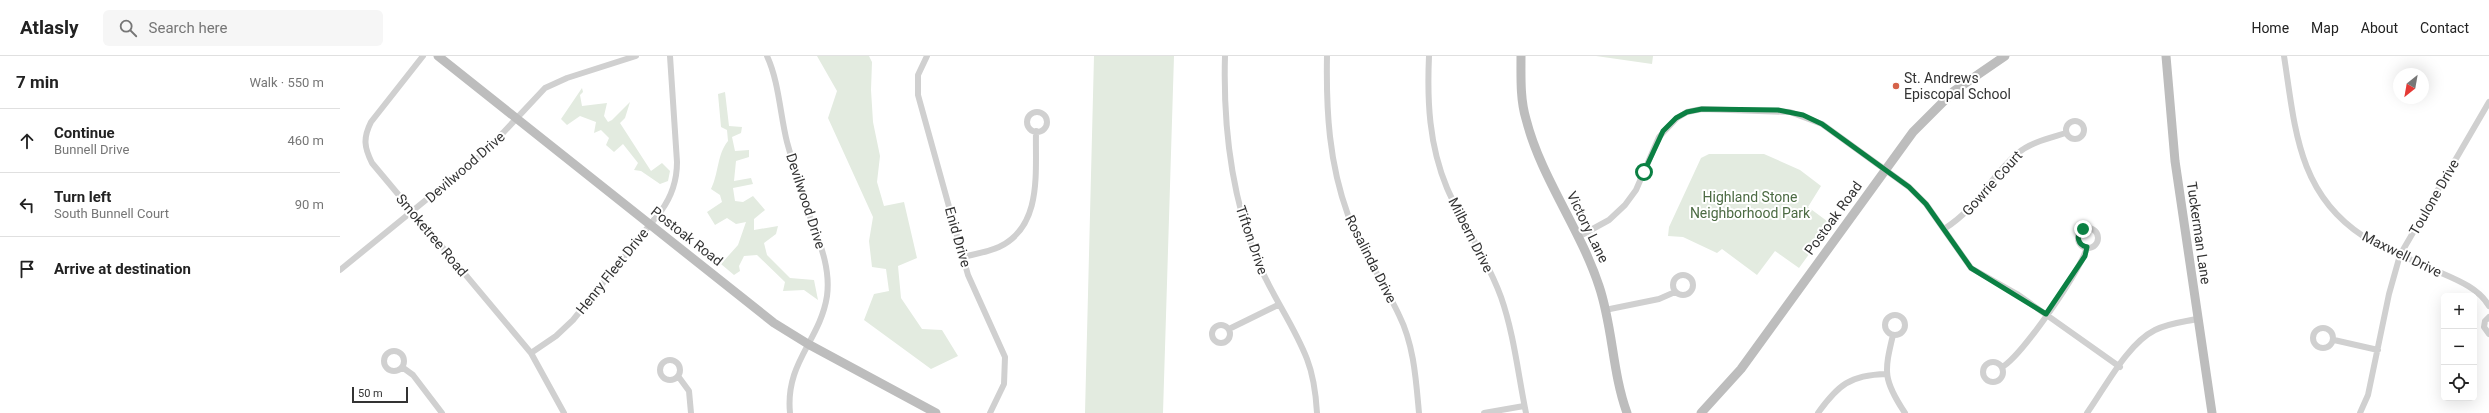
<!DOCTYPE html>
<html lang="en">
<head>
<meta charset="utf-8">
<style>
  :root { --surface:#fff; --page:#f6f6f6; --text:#222; --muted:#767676; --line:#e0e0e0 }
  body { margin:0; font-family:Roboto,sans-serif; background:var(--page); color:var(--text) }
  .controls { position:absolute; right:12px; bottom:12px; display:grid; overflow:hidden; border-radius:6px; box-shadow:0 4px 16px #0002 }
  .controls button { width:36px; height:36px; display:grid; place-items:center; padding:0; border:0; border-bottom:1px solid var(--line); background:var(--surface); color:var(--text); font:20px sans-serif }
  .compass { position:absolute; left:2053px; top:12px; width:36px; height:36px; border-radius:50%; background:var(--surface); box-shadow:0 4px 16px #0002; rotate:211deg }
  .scale { position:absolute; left:12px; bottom:10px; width:56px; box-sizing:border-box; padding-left:4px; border:2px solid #333; border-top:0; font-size:11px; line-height:14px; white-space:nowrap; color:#333; -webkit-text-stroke:3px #fff; paint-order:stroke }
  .stop { position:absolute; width:12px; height:12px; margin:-9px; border:3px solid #0b8043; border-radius:50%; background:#fff }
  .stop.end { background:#0b8043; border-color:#fff; box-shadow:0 1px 4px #0008 }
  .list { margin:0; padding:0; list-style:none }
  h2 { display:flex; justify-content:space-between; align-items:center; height:52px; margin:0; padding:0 16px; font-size:17px }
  h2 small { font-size:13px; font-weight:400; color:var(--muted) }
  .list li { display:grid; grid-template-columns:26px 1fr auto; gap:12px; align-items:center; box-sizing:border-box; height:64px; padding:0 16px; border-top:1px solid var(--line) }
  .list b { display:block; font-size:15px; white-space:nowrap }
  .list p { margin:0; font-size:13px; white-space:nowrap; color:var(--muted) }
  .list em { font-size:13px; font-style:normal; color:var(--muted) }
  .icon { flex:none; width:22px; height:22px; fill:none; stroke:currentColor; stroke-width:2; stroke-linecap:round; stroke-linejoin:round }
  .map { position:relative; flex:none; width:2149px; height:357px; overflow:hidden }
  header { display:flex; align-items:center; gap:24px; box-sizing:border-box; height:56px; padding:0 20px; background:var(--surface); border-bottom:1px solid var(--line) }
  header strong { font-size:19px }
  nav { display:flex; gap:22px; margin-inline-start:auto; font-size:14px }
  .search { width:280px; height:36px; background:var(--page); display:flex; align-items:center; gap:10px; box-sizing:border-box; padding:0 14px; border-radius:6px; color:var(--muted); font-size:15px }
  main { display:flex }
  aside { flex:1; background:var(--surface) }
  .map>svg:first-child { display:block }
</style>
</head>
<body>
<header>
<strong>Atlasly</strong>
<div class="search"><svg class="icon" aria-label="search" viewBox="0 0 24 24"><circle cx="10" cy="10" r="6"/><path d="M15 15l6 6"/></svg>Search here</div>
<nav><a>Home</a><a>Map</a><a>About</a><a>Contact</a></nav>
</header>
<main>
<aside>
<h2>7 min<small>Walk · 550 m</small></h2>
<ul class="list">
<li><svg class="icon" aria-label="ahead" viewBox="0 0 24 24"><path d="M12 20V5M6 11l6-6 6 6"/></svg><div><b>Continue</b><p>Bunnell Drive</p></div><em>460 m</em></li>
<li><svg class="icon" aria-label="left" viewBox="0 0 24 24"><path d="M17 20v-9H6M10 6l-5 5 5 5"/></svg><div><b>Turn left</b><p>South Bunnell Court</p></div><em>90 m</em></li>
<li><svg class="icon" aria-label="arrive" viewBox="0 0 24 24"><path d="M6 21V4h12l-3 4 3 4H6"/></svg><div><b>Arrive at destination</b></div></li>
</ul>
</aside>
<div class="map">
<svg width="2149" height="357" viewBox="0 0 2149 357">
  <rect width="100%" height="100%" fill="#fff"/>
  <path fill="#e3ebe0" d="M477,0h52l3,6 -1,28 2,32 7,34 -3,26 7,24 20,-4 13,56 -19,8 3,32 21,31 20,1 16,26 -27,13 -67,-49 10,-26 15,-3 -3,-22 -14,-2 -3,-26 4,-24 -45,-99 9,-27z
    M754,0h80l-11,357h-78z
    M1256,0h57l-1,8z
    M242,32l1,4 -3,3 2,11 25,-3 -3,13 4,6 4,-2 18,-18 -5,16 -5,5 31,48 11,-8 8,8 -2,10 -8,3 -19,-13 -7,-1 4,-7 -15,-19 -9,8 -8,-7 3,-7 -8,-8 -7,3 2,-11 -16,-6 -13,9 -6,-6z
    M385,36l4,34 13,1 -1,6 -9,4 3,14 14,-1v7l-13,4 -2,20 17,-3 2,6 -20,4 2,13 8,1 10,-6 12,14 -11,9v11l24,-4 -2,8 -12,9 3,12 23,23 24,2 4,20 -14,-10 -21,1 2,-9 -28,-27 -13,1 -5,10 1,5 -6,4 -13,-11 17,-19 8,-23 -10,2 -9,-6 -12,7 -8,-13 15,-10 -2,-7 -9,-6c8,-16 6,-35 17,-48l-1,-11 -6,-3 -3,-33z
    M1369,98h55l36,16 21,16 -13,21 23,17 -32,44 -24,-17 -18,24 -35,-26 -5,4 -34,-16 -15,-1 1,-9 32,-69z"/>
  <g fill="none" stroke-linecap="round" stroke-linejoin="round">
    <path stroke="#d0d0d0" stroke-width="6" d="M83,0l-52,66c-8,16 -7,25 1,41l159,190 33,60
      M427,0c12,26 13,58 20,86 6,23 13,46 21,69 10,28 23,55 19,85 -7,45 -42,66 -37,117
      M587,0l-9,19v20l50,180 37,82 -1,27 -14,29
      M885,0c-2,70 6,140 33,206 14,34 36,63 49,97 7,18 9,36 10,54
      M987,0c-1,55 2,107 21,159 13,35 35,66 51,100 15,30 17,65 20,98
      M1089,0c-2,45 0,89 18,132 16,37 40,70 54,109 13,37 17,77 25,116
      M1944,0c11,70 13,137 79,180 20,13 43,21 65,31 21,10 49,18 61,39
      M687 66a10 10 0 1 1 20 0a10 10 0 1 1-20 0Z
      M1726 74a9 9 0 1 1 18 0a9 9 0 1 1-18 0Z
      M1738 182a10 10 0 1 1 20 0a10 10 0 1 1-20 0Z
      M1604,173c35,-22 45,-52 74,-76 13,-11 32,-15 48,-20
      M1238,181l31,-17 16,-15 11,-15 23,-53 18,-19 10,-6 15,-3 88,3 32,12 87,63 17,17 45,64 46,26 103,73
      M623,201c12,-3 25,-5 36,-10 44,-21 36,-75 37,-116
      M0,214l146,-119 59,-63 22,-10 69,-22
      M1333 229a10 10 0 1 1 20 0a10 10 0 1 1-20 0Z
      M1265,254l54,-11 16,-7
      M1545 269a10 10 0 1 1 20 0a10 10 0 1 1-20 0Z
      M2149,261l-4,4 -1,6 5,7
      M872 278a9 9 0 1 1 18 0a9 9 0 1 1-18 0Z
      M1973 282a10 10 0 1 1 20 0a10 10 0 1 1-20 0Z
      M889,273l49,-24
      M1553,279c-9,37 -10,45 12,78
      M1994,284l44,10
      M44 305a10 10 0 1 1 20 0a10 10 0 1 1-20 0Z
      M191,297l25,-17 17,-16 88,-109c11,-15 16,-31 16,-49l-7,-106
      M320 314a10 10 0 1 1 20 0a10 10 0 1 1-20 0Z
      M1643 316a10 10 0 1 1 20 0a10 10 0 1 1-20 0Z
      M62,311l11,8 29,38
      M1662,311c19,-10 80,-98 85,-120
      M338,320l11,15 2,22
      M1144,357l40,-7
      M1478,357c20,-28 32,-38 68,-39
      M1747,357c18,-25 40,-69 68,-83 14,-7 28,-8 42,-11
      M2020,357l8,-18 21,-101 11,-39 89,-153"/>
    <path stroke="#bdbdbd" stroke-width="9" d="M98,0l336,267 34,21 128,69
      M1181,0c0,21 -1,43 5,63 15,59 54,109 73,167 14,41 13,86 28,127
      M1826,0l9,105 37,252
      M1361,357l40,-44 172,-237 41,-41 51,-35"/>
  </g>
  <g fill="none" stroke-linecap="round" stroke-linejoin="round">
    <path stroke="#0b8043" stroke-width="5" d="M1304,116l19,-41 13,-13 11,-6 15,-3 76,1 25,5 19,9 87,63 17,17 45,64 75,46 39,-58 2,-9c-9,-2 -12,-11 -4,-18"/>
  </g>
  <circle fill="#d56249" stroke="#fff" stroke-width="1.5" cx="1556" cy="30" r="4"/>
  <g text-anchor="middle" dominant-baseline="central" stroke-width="4" stroke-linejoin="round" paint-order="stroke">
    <g font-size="14" fill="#333" stroke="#fff" text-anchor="start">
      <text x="1564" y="22">St. Andrews<tspan x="1564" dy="16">Episcopal School</tspan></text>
    </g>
    <g font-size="14" fill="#333" stroke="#fff">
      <text transform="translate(125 111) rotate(-41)">Devilwood Drive</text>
      <text transform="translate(1652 127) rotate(-48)">Gowrie Court</text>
      <text transform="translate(2094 141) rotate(-60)">Toulone Drive</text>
      <text transform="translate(466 145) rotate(72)">Devilwood Drive</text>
      <text transform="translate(1493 162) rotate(-54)">Postoak Road</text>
      <text transform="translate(1248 171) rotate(64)">Victory Lane</text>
      <text transform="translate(1859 177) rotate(82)">Tuckerman Lane</text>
      <text transform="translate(92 179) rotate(50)">Smoketree Road</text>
      <text transform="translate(1131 179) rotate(63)">Milbern Drive</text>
      <text transform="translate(347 180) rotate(38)">Postoak Road</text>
      <text transform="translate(618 181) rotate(74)">Enid Drive</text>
      <text transform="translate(912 184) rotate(71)">Tifton Drive</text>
      <text transform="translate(2062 198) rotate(26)">Maxwell Drive</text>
      <text transform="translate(1031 203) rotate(63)">Rosalinda Drive</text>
      <text transform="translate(272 215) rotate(-51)">Henry Fleet Drive</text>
    </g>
    <g font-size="14" fill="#4c6b43" stroke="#fff">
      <text x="1410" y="141">Highland Stone<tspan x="1410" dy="16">Neighborhood Park</tspan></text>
    </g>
  </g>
</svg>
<div class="controls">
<button>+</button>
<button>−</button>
<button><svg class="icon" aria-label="locate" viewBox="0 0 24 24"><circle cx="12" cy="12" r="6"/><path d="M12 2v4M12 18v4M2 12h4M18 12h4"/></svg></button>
</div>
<svg class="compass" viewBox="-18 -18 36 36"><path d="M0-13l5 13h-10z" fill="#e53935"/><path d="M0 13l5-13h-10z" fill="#767676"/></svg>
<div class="scale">50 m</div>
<div class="stop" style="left:1304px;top:116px"></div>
<div class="stop end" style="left:1743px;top:173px"></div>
</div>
</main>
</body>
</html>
